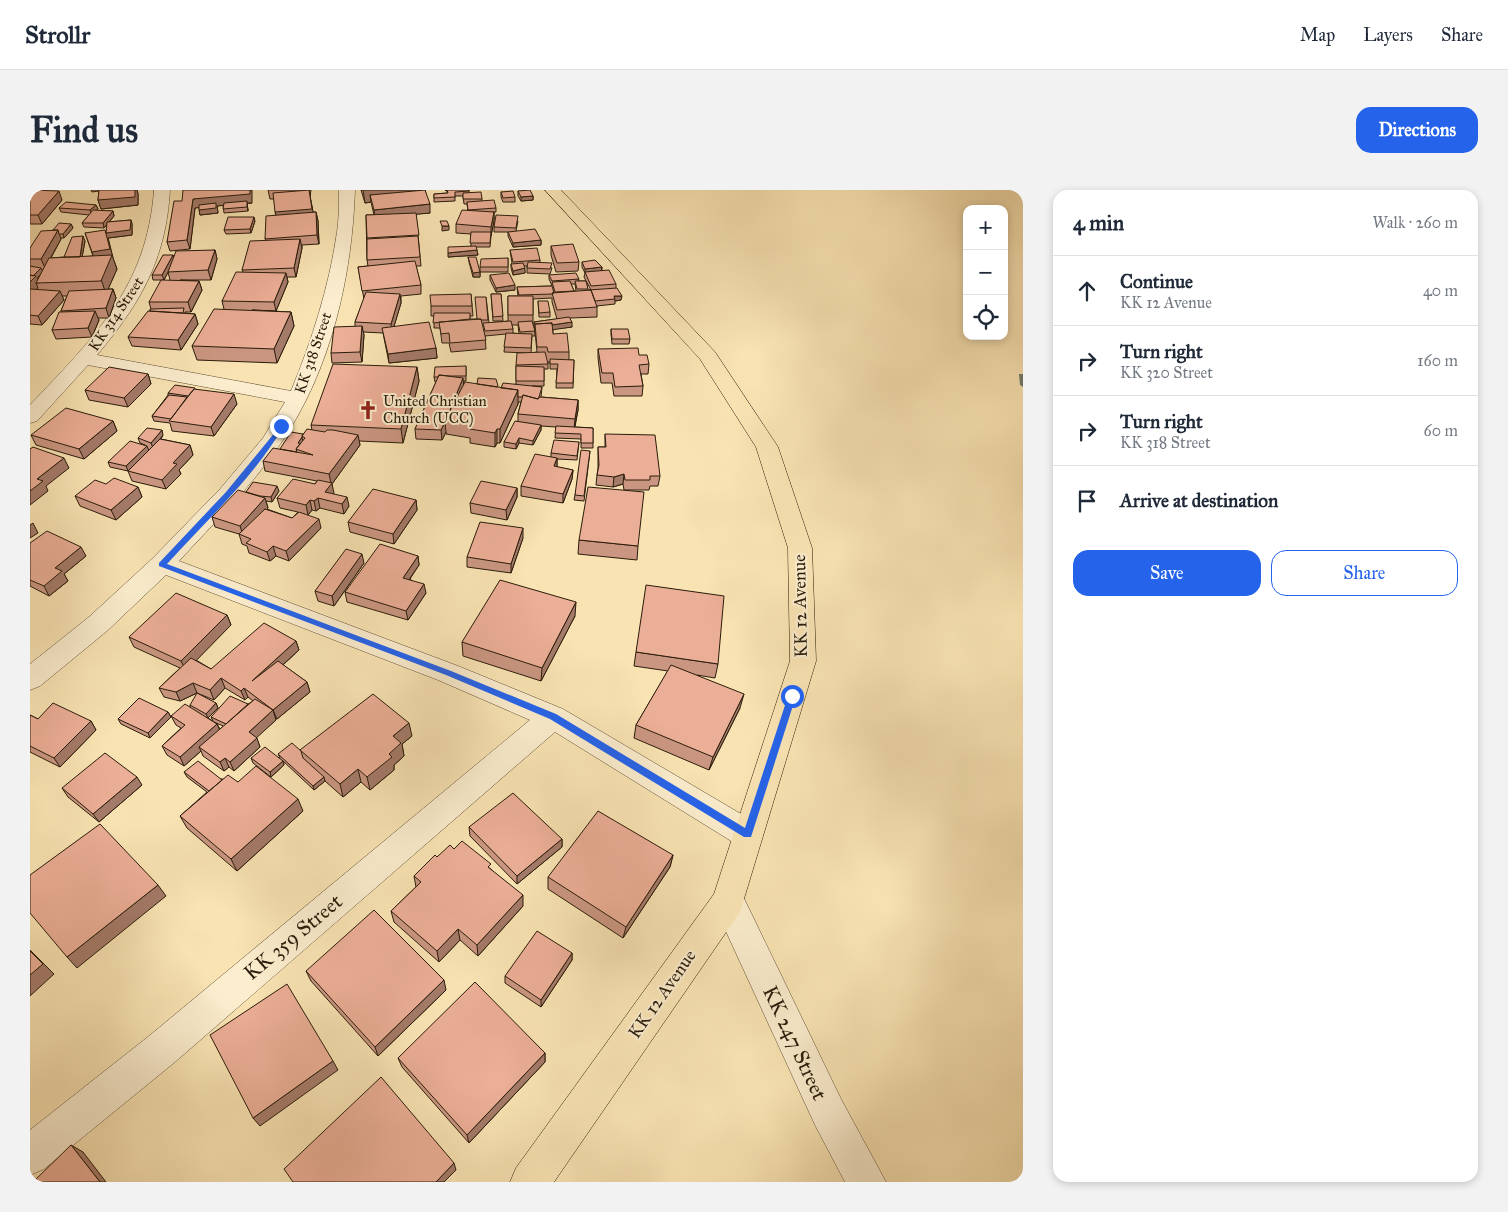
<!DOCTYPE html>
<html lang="en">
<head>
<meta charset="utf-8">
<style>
  :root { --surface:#fff; --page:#f2f2f3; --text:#1f2937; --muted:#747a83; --line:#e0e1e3; --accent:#2563eb }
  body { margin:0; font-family:"IM FELL Great Primer",serif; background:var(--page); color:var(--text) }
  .controls { position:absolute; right:15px; top:15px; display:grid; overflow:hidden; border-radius:10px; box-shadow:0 2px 8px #0003 }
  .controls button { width:45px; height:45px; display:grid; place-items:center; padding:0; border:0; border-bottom:1px solid var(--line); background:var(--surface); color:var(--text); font:25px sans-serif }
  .stop { position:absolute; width:15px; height:15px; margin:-11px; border:4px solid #2563eb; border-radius:50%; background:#fff }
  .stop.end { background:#2563eb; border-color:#fff; box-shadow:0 1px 5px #0008 }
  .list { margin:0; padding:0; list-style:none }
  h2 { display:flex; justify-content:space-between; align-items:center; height:65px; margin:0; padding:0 20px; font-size:21px }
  h2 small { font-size:16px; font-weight:400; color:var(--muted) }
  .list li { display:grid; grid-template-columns:32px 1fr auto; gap:15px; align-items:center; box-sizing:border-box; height:70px; padding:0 20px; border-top:1px solid var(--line) }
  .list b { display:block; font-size:19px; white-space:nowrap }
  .list p { margin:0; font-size:16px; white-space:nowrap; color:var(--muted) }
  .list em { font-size:16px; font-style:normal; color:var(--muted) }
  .actions { display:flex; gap:10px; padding:15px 20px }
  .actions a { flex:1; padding:11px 0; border:1px solid var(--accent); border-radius:15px; text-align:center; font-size:18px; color:var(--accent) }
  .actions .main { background:var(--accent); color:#fff }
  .icon { flex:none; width:28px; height:28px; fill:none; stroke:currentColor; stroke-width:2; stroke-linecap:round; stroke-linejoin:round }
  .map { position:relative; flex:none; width:993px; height:992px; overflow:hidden; border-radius:15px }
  header { display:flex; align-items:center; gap:30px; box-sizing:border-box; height:70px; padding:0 25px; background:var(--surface); border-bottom:1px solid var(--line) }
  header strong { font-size:24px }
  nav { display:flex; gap:28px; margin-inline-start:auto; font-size:18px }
  .intro { display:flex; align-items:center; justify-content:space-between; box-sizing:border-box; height:120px; padding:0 30px }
  h1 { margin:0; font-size:35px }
  .button { padding:12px 22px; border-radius:15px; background:var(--accent); color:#fff; font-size:18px; font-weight:700 }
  main { display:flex; gap:30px; padding:0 30px }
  aside { flex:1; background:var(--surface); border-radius:15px; box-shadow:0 2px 8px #0003 }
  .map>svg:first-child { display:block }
</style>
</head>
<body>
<header>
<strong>Strollr</strong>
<nav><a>Map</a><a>Layers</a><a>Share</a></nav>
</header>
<div class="intro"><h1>Find us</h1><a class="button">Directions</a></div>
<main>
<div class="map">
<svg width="993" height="992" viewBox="0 0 993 992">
  <rect width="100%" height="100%" fill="#f9e3b3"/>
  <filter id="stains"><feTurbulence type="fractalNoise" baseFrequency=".004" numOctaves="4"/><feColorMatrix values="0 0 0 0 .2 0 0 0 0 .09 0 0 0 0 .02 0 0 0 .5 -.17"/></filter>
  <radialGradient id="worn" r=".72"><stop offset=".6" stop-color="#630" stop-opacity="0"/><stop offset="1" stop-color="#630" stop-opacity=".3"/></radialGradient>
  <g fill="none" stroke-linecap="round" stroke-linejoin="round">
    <path fill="#707d6f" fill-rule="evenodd" d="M989,184h4v13l-3,-2z"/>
    <g stroke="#5e4e35" stroke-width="1">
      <path id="minor" d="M124,0h16c-4,69 -29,113 -73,165l194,36c21,-51 38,-104 46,-159 2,-14 2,-28 2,-42h16c-3,87 -24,180 -74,253 -29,43 -67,80 -102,118l279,105 105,43 195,115 5,10 -5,10 -11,4 -11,-4 -181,-112 -380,330 -131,107 -14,6v-45l119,-94 381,-316 -92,-40 -272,-105 -59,56 -67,55 -10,4v-26l59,-47 64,-59 67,-69 43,-51 22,-36 -197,-37 -51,56 -7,2v-18c64,-68 117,-117 124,-215z
        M698,696l12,4 101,209 45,83h-41l-30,-57 -103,-224 4,-11z"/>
    </g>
    <g stroke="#2a1c0b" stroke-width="1">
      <path id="major" d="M515,0h16l154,162 63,95 34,101 4,113 -76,251 -186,270h-44l6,-14 198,-274 76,-233 -2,-113 -32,-101 -56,-88z"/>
    </g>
    <use href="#minor" fill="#fbedce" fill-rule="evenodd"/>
    <use href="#major" fill="#f9e3b3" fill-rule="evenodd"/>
  </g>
  <path fill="#ca9681" stroke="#2a1c0b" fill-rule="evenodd" d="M0,0h5h-5l32,10 -20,24h-12z
    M61,0h46l1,4v11l-37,4 -3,-9 1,-9 -7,1z
    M238,0h43l-1,7 3,15h3l2,9 1,23 -17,1v3l-6,29h-9l1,5 -12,29 -24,-1 39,2 3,14 -17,37 -80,-3 -5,-14 32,-37 -2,-8 21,-29 -1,-2 24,-30 -1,-1 11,-24 -2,-16h-4z
    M331,0h64l5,23 -14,1 5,52h-5l5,19v9l-20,2v7l-7,23 42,22 1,10 -48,5 -6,-30 -20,-1 1,3 -2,27 -30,1 -1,-10 24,-27v-4l9,-23 -6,-32 10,-1 -1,-6 -1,-45h8l-3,-13 -6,1z
    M415,0h24v3l13,6v2l14,7v4h-3h1v9l-3,15 -1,11h-14l2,8 -30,2 23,-11v-12l-15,-1v-9l12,-13 -1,-7h-3l-1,-8h-8v5l-21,1v-8l14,-1 -1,-2h-1z
    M488,1l15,5v4l-12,1 -3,-5z
    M471,2l14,5v5h-12l-2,-5z
    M152,11l70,2h-5l1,8 -24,2 -1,-8 -6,1 1,7 -18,2 -1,-8 -4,1 -5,41 -20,2 -3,-9z
    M66,15l2,4 -2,2h17l1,5 -5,6 22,-2 1,4v11l-24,3 5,20 4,11 -9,20h5l3,9 -7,20h-11l1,2 -7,17 -36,2 -4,-9 9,-18v-1l6,-15h-5l2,4 -22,25 -12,-1v-76l23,-18 18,-6 2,4 -9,10h-3v1l-10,19 13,-1 21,-16 -3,16 11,-1 -8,-23h21l1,-8 -3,3 -20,-1 -2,-4 7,-8 -28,-3 -2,-4z
    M225,31l-4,12 -25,1 -2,-4z
    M488,31l-2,10 25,9v5l-28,2 -5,-11v-4h-14v-5z
    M521,56l28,16 -1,9 -22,1 -5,-17z
    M185,60l2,9 -6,21h-31l19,1 3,9 -11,22h-6v1l10,1 3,10 -17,26 -49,-4 -4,-9 23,-28 -2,-7 21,-22 -2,-8 -4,8h-11l-1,-5 21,-20 1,1z
    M480,60l30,10v3l12,5 -2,6 -23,-1v-7h-3l1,7 -12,2 -2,-7v-4l1,-1z
    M438,67l12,15v5h-7l-4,-15z
    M478,68v14h-28v-5z
    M552,72l20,5v4l14,13v4l5,12 -6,1v3l-18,2v11l-27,1 2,9 -19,2v5l16,18v8h5l-1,28h-17l1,-19h-7v-7h-2v7h-4v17h-12l10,1 -1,10 37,3v10l-3,17 18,1v20h-12v-9l-26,-1 1,-11 -15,-1v4l-8,15 -14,-2 -3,6 -12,-2v-5l14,-21v-7l3,-12h-3v2l-18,39h-3l-2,4 -25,-4v-5l-24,-4v-2l-4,8 -26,-1 -1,-10 21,-47h-1l-1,-5 32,-11v15h-2v3l37,4 15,-4v-19l11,-12 -23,-1 2,-18 -21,2 1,13 -35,3 -2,-9h-7l-2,-15h-6v-12h-3v-10l40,-12 2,22h-3v3h7l9,-22 3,26 19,-2v-25h10l-1,-9 35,-1 -3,-7v-4l30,4 -1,2h8l-2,-4 1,-4 -3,-6zM556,91l5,9h-3zM541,94h4l1,7h-2zM522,108v4l5,17 -23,3 3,30 -6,1 1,-17h3v-5l-2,-7v-25zM482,135h6l1,9 -6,-1v-4z
    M460,85l25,15 -19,2 -6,-12z
    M461,104h10l2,27h-10z
    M508,111l12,11v5h-11z
    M581,139l19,10 -1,5h-17l-1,-10z
    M568,159l41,6 10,9 -1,10h-7l2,12 -1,10h-28l-2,-13h-11l-3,-25z
    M387,177l2,14 -16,62 -44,-2 1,4 -28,39 1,9 16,13 -5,8 -24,-6 -4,3 -4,-1 -4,5 13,13 -32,33 -13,-5 -6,5 -21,-8 -2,-7 -5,-2 -3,-10 -24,-7 -3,-10 34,-25 33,-1 -7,11 -6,-1 2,7 -1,1 25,9 6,-6 -18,-4 -3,-10 38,-14 2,-3 -52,-10 -2,-10 40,-27 9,-4 -1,-5z
    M118,184l3,10 -23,23 -39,-7 -4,-10z
    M165,199l42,15 -23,32 -42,-5 -2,-8 -16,-2 -2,-5 16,-21v-2z
    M83,231l4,10 -33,28 -48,-14 -5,-10z
    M575,244l55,42 -2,10h-8l-1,4h-25l-1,-6 -10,3 -17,-2 1,-10 1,-6v-22h7z
    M133,245l-2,4 29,6 3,10 -14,15 2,4 -15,15 -34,-8 -4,-10 -18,-4 -2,-5 37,-17 -5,-2 -2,-5z
    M549,252l-2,18 -20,-1v8l16,3 -1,9 -9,24 -42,-7v-10l30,-29v-4z
    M560,261l-6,50 -10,-1 1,-5z
    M108,297l4,10 -26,23 -36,-14 -5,-10z
    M487,298v9l-10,23 -36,-7 -1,-10z
    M386,310l1,10 -23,34 -44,-12 -2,-10z
    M493,348l-12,35 -44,-6v-10z
    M549,350l59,6 -1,14 -59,-6z
    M0,353l56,13 -22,18 4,7 -19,15 -19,-10z
    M388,366l1,9 -9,14 16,14 -18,27 -61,-18 -2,-10z
    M334,373l-30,43 -16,-5 -3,-10z
    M197,425l4,10 -35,35 15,9 85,-28 3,9 -16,15 24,17 3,10 -33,27 -1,-1v2l-20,17 4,10 -26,24 -5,-4 -5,4 -21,-15 -2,-5 -17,15 -17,-11 -5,-9 19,-18 -5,-3 -5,-9 19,-9v-2l26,-2 2,5 -10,10 5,3 -2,-4 37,-13 5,-3 -5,-4 -3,3 -20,-12 -11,12 -17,-7 -17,8 -16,-4 -5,-9 21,-20 -46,-21 -5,-10zM184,532l9,4 -3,3 -3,-5z
    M545,426l-34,65 -78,-25 -1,-14z
    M606,462l82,12 -3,14 -18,-3 43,33 -31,62 -75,-32 2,-13 32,-54 -34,-5z
    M138,522l3,5 -21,21 -29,-14 -3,-5z
    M0,525l8,4 53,2 5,9 -36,37 -30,-15z
    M382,546l-10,8 2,12 -10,9v5l-24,20 -9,-8 -18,15 -18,-16 -11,9 -31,-29 1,4 -13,12 -18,-14 -2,-5h29l-2,-4 23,-3 -1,-1z
    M154,582l54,10 65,29 -66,60 -50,-43 -7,-12 27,-24 -20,-15z
    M112,595l-43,37 -31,-25 -6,-9z
    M439,637l93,12v8l-45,37 -47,-48z
    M424,659l37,20 32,37 -45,50 -18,-16 -21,22 -45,-40 -3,-11 25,-24 -2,-11z
    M643,665l-3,12 -47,71 -75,-49v-12z
    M542,763v7l-31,47 -36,-24v-7z
    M276,781l140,19 -68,66 -67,-75z
    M515,863v9l-76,81 -67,-76 -4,-9z"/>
  <path fill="#a47a69" stroke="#2a1c0b" d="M105,0h2l1,4v11l-37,4 -3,-9z
    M222,0v13h-5l1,8 -1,-8 -30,3 1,7 -18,2 -1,-5 17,-4 -21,2 -5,41 -3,-9 6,-41z
    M279,0l5,27 -37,4 -2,-9z
    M333,0h62l1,7 -56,-2 1,7 -6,1z
    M29,1l3,9 -20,24 -4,-9z
    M503,6v4l-12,1v-4z
    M400,14v9l-55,5 -1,-8z
    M66,15l2,4 -7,6 -1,-5z
    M83,21l1,5 -10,12 -1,-5z
    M286,22l2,9 1,23 -2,-9z
    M464,22v9l-3,15v-9z
    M224,27l1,4 -4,12 -1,-4z
    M101,30l1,4v11l-24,3 5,20 4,11 -11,25 -14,-42 14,-19z
    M41,34l2,4 -9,10 -1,-4z
    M412,36h7v4l-7,1z
    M28,40l3,9 -16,29 -4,-9z
    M53,46l2,5 -4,22 -1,-4z
    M270,49l2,9 -6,29 -2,-9z
    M511,50v5l-28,2v-4z
    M185,60l2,9 -6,21 -3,-10z
    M447,60l1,5 -30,2v-4z
    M143,65l2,4 -11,21 -2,-5z
    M572,77l-1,5 -16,1v-4z
    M11,78l2,4 -6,6 2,5h-3l2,5 -8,7v-13l2,-6z
    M495,78v5l-12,2v-4z
    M450,82v5h-7v-4z
    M256,83l2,9 -12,29 -2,-9z
    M169,91l3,9 -11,22 -3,-10z
    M485,95v5l-19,2v-4z
    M83,99l3,9 -7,20 -3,-10z
    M30,101l4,9 -22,25 -4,-9z
    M370,104l1,9 -9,30 -1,-9z
    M584,106h8l-1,4 -6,1z
    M65,121l4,9 -7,17 -4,-9z
    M261,122l3,14 -17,37 -3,-14z
    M165,124l3,10 -17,26 -3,-10z
    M542,132v5l-35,5v-5z
    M332,136l2,9 -2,27 -2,-10z
    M406,158l1,10 -48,5 -1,-9z
    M387,177l2,14 -16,62 -2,-14z
    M118,184l3,10 -23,23 -4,-9z
    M433,188l1,10 -18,32z
    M488,200v14l-18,39v-14z
    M204,204l3,10 -23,32 -3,-9z
    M548,210v10l-4,19 1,-10z
    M83,231l4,10 -33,28 -5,-10z
    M415,232l1,10 -4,8 -1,-10z
    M511,235v5l-8,15v-4z
    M467,239v14l-2,4v-14z
    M132,240l1,5 -10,13 -2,-5z
    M328,245l2,10 -28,39 2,9 -7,8 -2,-9 6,-9 -2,-9z
    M272,247l1,5 -4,6 -1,-5z
    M489,248v5l-3,6v-5z
    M160,255l3,10 -14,15 2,4 -15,15 -4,-9 11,-17z
    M117,256l2,5 -21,20 -2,-5z
    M34,268l5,10 -23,18 2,5 -18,14v-14l7,-12z
    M527,268v9l-3,-1z
    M543,280l-1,9 -9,24v-9z
    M594,284l-1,10 -10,3 1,-10z
    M247,296l2,5 -7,11 -1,-5z
    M108,297l4,10 -26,23 -5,-10z
    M487,298v9l-10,23 -1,-10z
    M317,307l2,9 -5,8 -2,-10z
    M235,308l3,10 -25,27 -3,-9z
    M288,308l2,10 -4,3 -2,-10z
    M280,310l2,10 -4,5 -2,-10z
    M386,310l1,10 -23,34 -1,-10z
    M289,329l2,9 -32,33 -3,-10z
    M3,333l5,10 -8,5v-13z
    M493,338v10l-12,35v-9z
    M243,356l3,10 -6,5 -3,-9z
    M51,357l5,9 -22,18 4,7 -19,15 -5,-10 11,-18z
    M332,364l2,9 -30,43 -2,-10z
    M388,366l1,9 -15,22 -1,-9z
    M394,394l2,9 -18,27 -2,-9z
    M546,412l-1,14 -34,65 1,-13z
    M197,425l4,10 -45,46 -5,-10z
    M266,451l3,9 -44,40 -3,-9z
    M191,488l4,10 -11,12 -4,-10z
    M277,492l3,10 -33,27 -4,-9z
    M163,493l4,10 -17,8 -4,-9z
    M214,498l4,9 -3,3 -4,-9z
    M714,504l-4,14 -31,62 4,-13z
    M186,513l2,5 -10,10 -2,-4z
    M243,520l3,10 -23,21 -4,-9z
    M138,522l3,5 -21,21 -2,-5z
    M61,531l5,9 -36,37 -6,-9z
    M379,533l3,13 -10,8 2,12 -10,9v5l-24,20 -3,-13 22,-23 4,-18z
    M187,534l4,9 -22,14 2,4 -17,15 -4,-9z
    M227,548l3,9 -26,24 -4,-9z
    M195,568l4,9 -5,4 -4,-9z
    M253,571l1,4 -13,12 -1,-5z
    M328,579l3,13 -18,15 -3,-13z
    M107,587l5,8 -43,37 -6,-8z
    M294,587l1,4 -11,9 -1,-4z
    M268,609l5,12 -66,60 -6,-12z
    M532,649v8l-45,37v-8z
    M643,665l-3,12 -47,71 3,-11z
    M128,695l8,11 -89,72 -10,-11z
    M493,705v11l-45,50 -1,-11z
    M428,739l2,11 -21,22 -2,-11z
    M0,760l24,24 -24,22z
    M542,763v7l-31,47v-7z
    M414,790l2,10 -68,66 -3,-9z
    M515,863v9l-76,81 -2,-8z
    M303,871l5,9 -78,56 -7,-8z
    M41,955l12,7 23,30h-6z
    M424,973l2,7 -12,12h-8z"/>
  <path fill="#ebae96" stroke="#2a1c0b" d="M0,0l29,1 -21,24h-8z
    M69,0h36v7l-37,3z
    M153,0h67v4l-57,5 -6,41 -20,2 7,-41h8z
    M279,0l3,19 -37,3 -2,-19z
    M395,0l5,14 -56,6 -4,-15z
    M417,0h22v1l-14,1v5l-21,1v-4l14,-1z
    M500,0l3,6 -12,1 -3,-6z
    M483,1l2,6 -12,1 -2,-6z
    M451,2l1,7h-19v-6z
    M464,10l2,8 -28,2 -1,-8z
    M217,11v6l-24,2 1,-6z
    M36,12l30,3 -6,5 -31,-2z
    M186,13v5l-17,2v-5z
    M63,20l20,1 -10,12h-21z
    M432,20l32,2 -3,15 -35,-3z
    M286,22l1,23 -52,4 1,-23z
    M386,23l3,22 -52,3 -1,-23z
    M466,25l22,1 -2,12 -22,-1z
    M198,27h26l-4,12 -26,1z
    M101,30l-1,10 -24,3 1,-11z
    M410,31h7l2,5h-7z
    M29,33l12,1 -8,10h-4l-1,-4h-5z
    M505,39l6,11 -28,3 -5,-11z
    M28,40l-17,29h-11v-11l11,-17z
    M75,40l5,19 -18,3 -7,-19z
    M441,42h20l-1,11h-20z
    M53,46l-3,21h-16l8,-20z
    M388,46l2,21 -53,3v-21z
    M270,49l-6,29 -52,2 8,-29z
    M543,54l6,18 -22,1 -6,-17z
    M446,56l1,4 -29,3v-6z
    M507,58l3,12 -27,2 -3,-12z
    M185,60l-7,20 -40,2 8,-21z
    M82,65l-11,26 -65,2 13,-25z
    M133,65h10l-11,20h-10z
    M438,67h8l4,15 -7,1z
    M478,68v9h-28l1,-8z
    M565,70l7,7 -17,2 -3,-7z
    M385,71l6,24 -59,6 -4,-24z
    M498,72l24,1 -2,6 -23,-1z
    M493,73l2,5 -12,3 -2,-7z
    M0,76l11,2 -8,8 -3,-1z
    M579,80l7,14 -25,2 -6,-14z
    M206,82l50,1 -12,29 -52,-1z
    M479,83l6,12 -19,3 -6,-13z
    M546,83l3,6 -27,2 -3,-6z
    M0,85l6,1 -6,6z
    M131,90l38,1 -11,21h-39z
    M540,91l4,10 -19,1 -3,-10z
    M545,91h11l2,8h-11z
    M522,96l2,7h-2l1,1 -34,1 -2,-8z
    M587,98l5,8h-8l1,3 -20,2 -4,-11h-2z
    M0,99l30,2 -22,25 -8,-1z
    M83,99l-7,19 -45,3 8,-20z
    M561,100l6,17 -40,3 -5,-17z
    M336,102l34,2 -9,30 -36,-2z
    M441,104l1,12h-41l-1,-11z
    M461,104h10l2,22 -10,1z
    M478,106h25v19h-25z
    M445,107h11l2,23h-7v-1h-4z
    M508,111h10l2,11 -11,1z
    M154,118l-1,5 -33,-2v-2z
    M184,119l77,3 -17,37 -82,-3z
    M65,121l-7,17 -36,2 7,-18z
    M118,121l47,3 -17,26 -50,-3z
    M404,123h36v6l-37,4z
    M539,127l3,5 -20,3v-2l-17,1 -1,-2z
    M451,129l5,21 -36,3 -1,-10 -8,1 -2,-12z
    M481,131l2,8 -28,2 -2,-8z
    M502,131l3,10 -15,1 -2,-10z
    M399,132l7,26 -48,6 -6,-26z
    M522,133l1,11 14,-1 2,19h-21l-1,-5h-10l-2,-23z
    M332,136l-2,26 -29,1 3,-26z
    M581,139h17l2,10h-18z
    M476,143l26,1 -1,14 -27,-1z
    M608,158l1,7h8l2,9 -10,1 4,21 -28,1 -2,-14h-11l-4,-24z
    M515,162l3,12 -32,1 1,-12z
    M520,169l24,1 -1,23h-17l2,-19h-8z
    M303,174l84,3 -16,62 -90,-4z
    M436,176v10h-16l-11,-1 -1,2h-4l1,-10z
    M486,176l28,1v14h-28z
    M79,177l39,7 -24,24 -39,-8z
    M409,185l24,3 -13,32 -5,10v2l-4,8 -26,-1z
    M448,188l18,1 2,7 -1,1 -20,-3z
    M435,192l53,8 -18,39h-3l-2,4 -25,-4 2,-5 -27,-4z
    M473,193l39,4 -3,10 -1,2 -15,-4 -1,2h-4v-7l-17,-2z
    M145,195l20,3 -7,8 -20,-3z
    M164,199l40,5 -23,33 -42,-6z
    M139,205l18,2 -16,22 -19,-3z
    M493,205l15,4 2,-2 38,3 -3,19 -57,-5z
    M36,218l47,13 -34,28 -48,-14z
    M485,231l26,4 -8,16 -14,-3 -3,6 -12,-2z
    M526,236l37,2v15h-12v-9l-26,-1z
    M117,238l15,2 -11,13 -13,-5z
    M277,239l18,3 2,-2h6l25,5 -29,39 -66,-13 10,-13 40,7 -17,-6 9,-11 -3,-2z
    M261,242l12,2 -1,2v1l-4,6 2,1 -4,5 1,3 -17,-3z
    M575,244l50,1 5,41h-10v4h-25l-1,-6 -10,3 -17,-2 2,-10 -1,-18h8z
    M130,249l30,6 -17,18 4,1 -15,16 -34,-9z
    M524,250l25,2 -2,14 -26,-3z
    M100,251l17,5 -21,20 -18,-4z
    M3,257l31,11 -27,21 6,2 -13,10v-42z
    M551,260l9,1 -6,45 -9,-1z
    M505,264l22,4 -3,8 19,4 -10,24 -42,-8z
    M84,288l24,9 -27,23 -36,-14 20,-16 11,4z
    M263,289l22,5 3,-4 14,3 -7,9 22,5 -5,7 -24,-6 -4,3 -4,-1 -4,5 -29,-7z
    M451,291l36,7 -11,22 -36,-7z
    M223,292l24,4 -6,11 -11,-1 -14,-4z
    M558,297l56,5 -6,54 -59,-6z
    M343,299l43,11 -23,34 -45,-12z
    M208,300l27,8 -25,28 -28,-9z
    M235,319l27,9 7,-6 20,7 -33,32 -13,-5 -6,6 -21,-9 5,-4 -12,-5z
    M450,332l43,6 -12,36 -44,-7z
    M17,341l34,16 -26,21 7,3 -18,15 -14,-6v-37z
    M350,354l38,12 -15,22 21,6 -18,27 -61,-19z
    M316,359l16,5 -30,42 -17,-5z
    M470,390l76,22 -34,66 -80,-26z
    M616,395l78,11 -6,68 -82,-12z
    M146,403l51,22 -46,46 -52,-24z
    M234,433l32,18 -44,40 26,-20 29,21 -34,28 -29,-22 -3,3 -20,-13 -11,12 -17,-7 -17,9 -17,-4 32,-30 20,11z
    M641,475l73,29 -31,63 -77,-32z
    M167,503l19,10 -10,11 -16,-9z
    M343,504l36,29 -16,13 8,7 -12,11 3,3 -25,20 -9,-8 -18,15 -40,-34z
    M200,506l18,8 -22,20 -15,-7z
    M109,508l29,14 -20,21 -30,-14z
    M225,509l18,11 -24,22 8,6 -27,24 -5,-4 -5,4 -21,-15z
    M23,513l38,18 -37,37 -24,-12v-31l8,4z
    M155,514l32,20 -37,33 -18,-11 23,-21 -14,-9z
    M262,553l9,8 2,7 21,19 -11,9 -35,-32z
    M235,557l18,14 -13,11 -19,-14z
    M75,563l32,24 -44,37 -31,-26z
    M168,571l24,19 -13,11 -25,-19z
    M226,576l42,33 -67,60 -51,-43 48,-41 10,7z
    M483,603l49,46 -45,37 -48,-49z
    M568,621l75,44 -47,72 -78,-50z
    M70,634l58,61 -91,72 -37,-44v-38z
    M432,651l29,23 -3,3 35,28 -46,50 -19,-16 -21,22 -46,-40 30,-29 -7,-6 21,-21 2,2 13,-12 4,4z
    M344,720l70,70 -69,67 -69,-76z
    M507,741l35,22 -31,47 -36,-24z
    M0,761l13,13 -13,11z
    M445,792l70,71 -78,82 -69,-77z
    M257,794l46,77 -80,57 -43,-83z
    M351,887l73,86 -18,19h-143l-9,-13z
    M41,955l29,37h-67z"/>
  <path fill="#2563eb" d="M251,235l3,1c-31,52 -77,94 -117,138l284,107 105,43 189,114 43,-132 4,-4 3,1 1,3 -45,141h-7l-194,-118 -104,-44 -287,-109v-3l67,-71z"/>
  <defs>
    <g id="church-bare" transform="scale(1.5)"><path d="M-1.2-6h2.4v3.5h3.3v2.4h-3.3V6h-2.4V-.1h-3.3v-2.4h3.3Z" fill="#8f2418" stroke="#fbedce" stroke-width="2.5" paint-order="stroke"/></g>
  </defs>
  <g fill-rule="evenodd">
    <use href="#church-bare" x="338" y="220"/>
  </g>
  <g text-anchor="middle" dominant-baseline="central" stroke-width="4" stroke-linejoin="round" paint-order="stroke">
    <g font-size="15" fill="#2a1c0b" stroke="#fbedce">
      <text transform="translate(86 124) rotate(-56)">KK 314 Street</text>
      <text transform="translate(283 163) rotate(-71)">KK 318 Street</text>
    </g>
    <g font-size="15" fill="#2a1c0b" stroke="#fbedce" text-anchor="start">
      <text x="353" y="211">United Christian<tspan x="353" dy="17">Church (UCC)</tspan></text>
    </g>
    <g font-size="18" fill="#2a1c0b" stroke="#fbedce">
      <text transform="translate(770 416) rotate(-91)">KK 12 Avenue</text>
      <text transform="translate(632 804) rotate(-55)">KK 12 Avenue</text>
    </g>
    <g font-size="21" fill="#2a1c0b" stroke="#fbedce">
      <text transform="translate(263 747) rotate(-40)">KK 359 Street</text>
      <text transform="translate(765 853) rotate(65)">KK 247 Street</text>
    </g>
  </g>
  <rect width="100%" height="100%" filter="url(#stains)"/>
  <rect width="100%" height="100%" fill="url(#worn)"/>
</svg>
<div class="controls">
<button>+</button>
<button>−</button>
<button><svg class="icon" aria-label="locate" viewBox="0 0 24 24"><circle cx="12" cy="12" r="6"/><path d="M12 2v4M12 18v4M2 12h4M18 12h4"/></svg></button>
</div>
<div class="stop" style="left:762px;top:506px"></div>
<div class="stop end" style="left:251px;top:236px"></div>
</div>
<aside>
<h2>4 min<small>Walk · 260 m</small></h2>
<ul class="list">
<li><svg class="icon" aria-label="ahead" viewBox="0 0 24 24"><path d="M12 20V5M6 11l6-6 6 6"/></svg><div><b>Continue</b><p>KK 12 Avenue</p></div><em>40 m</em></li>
<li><svg class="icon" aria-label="right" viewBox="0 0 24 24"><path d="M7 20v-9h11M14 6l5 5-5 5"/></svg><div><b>Turn right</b><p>KK 320 Street</p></div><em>160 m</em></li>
<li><svg class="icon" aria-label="right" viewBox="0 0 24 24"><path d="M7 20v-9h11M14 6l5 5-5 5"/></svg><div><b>Turn right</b><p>KK 318 Street</p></div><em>60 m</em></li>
<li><svg class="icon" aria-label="arrive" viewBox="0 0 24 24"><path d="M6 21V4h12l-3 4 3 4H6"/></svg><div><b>Arrive at destination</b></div></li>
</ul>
<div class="actions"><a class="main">Save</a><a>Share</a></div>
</aside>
</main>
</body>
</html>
